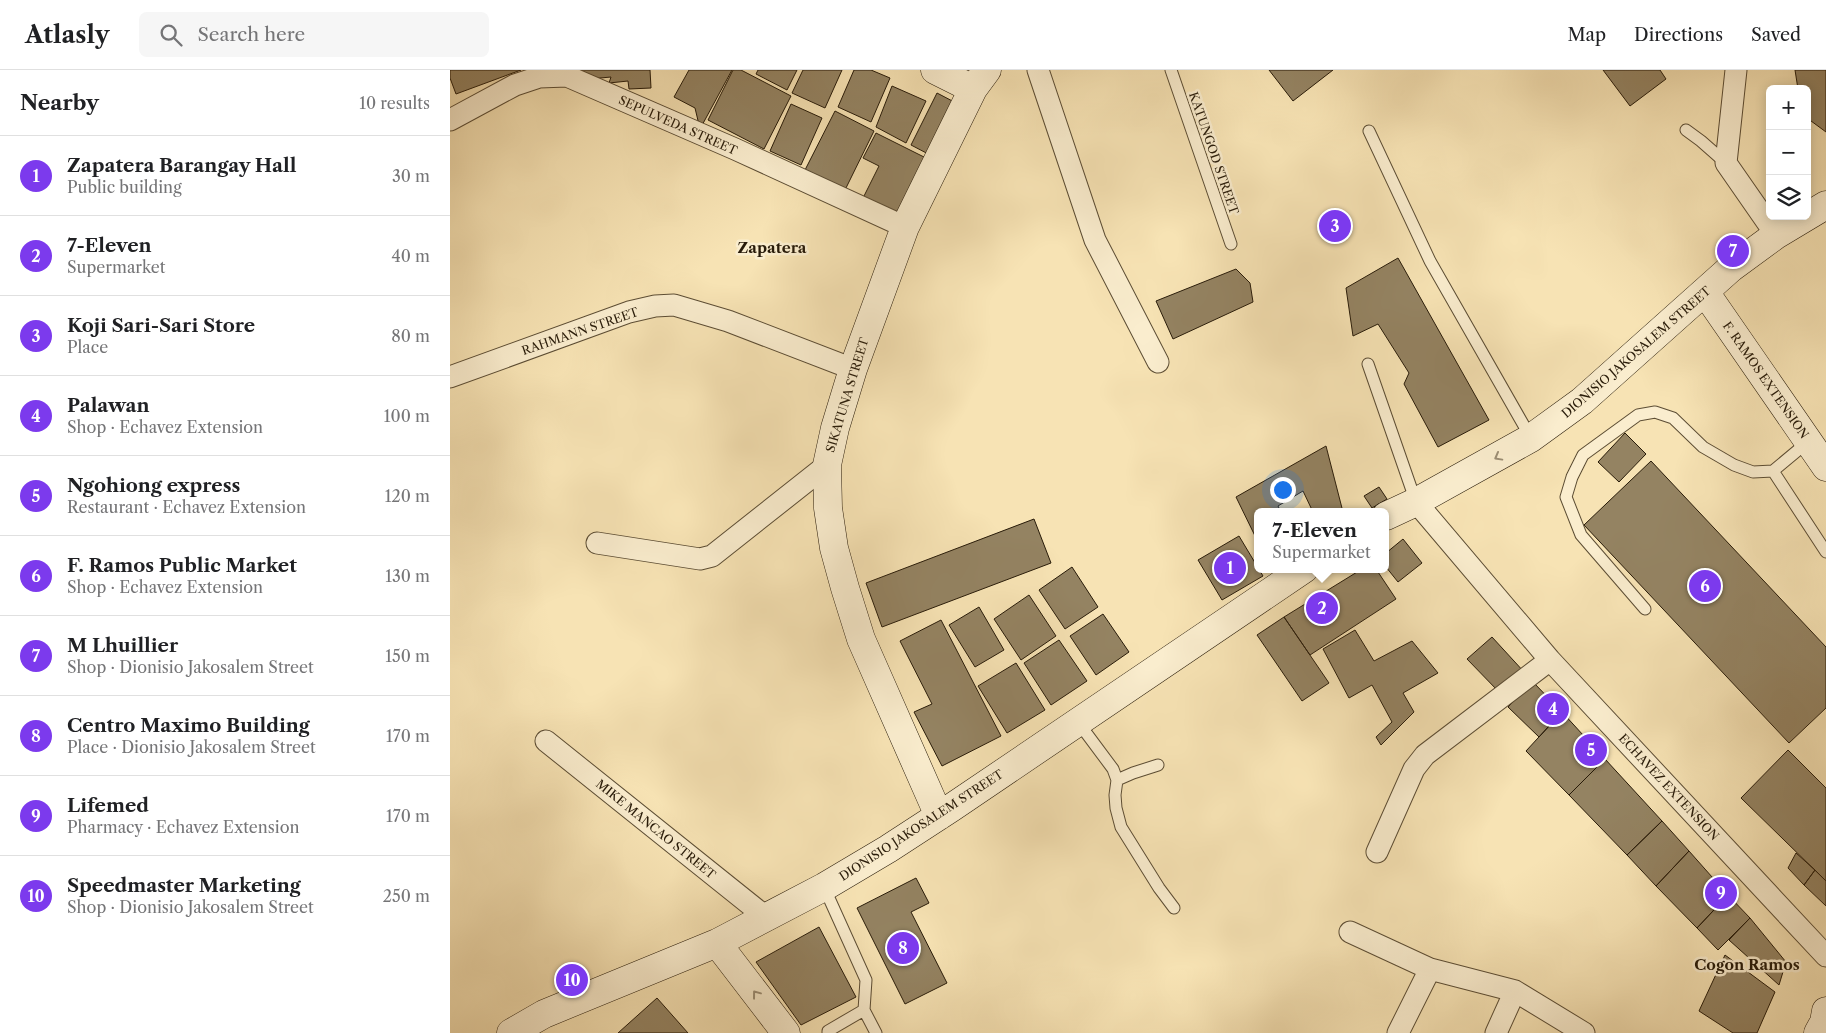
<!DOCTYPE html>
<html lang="en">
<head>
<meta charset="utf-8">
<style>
  :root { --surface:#fff; --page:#f6f6f6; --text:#202124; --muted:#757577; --line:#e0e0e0; --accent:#7c3aed }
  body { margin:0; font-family:"Libre Caslon Text",serif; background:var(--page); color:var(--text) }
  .controls { position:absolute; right:15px; top:15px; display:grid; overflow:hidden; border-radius:8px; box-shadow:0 2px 12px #0003 }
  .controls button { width:45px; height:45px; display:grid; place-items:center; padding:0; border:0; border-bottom:1px solid var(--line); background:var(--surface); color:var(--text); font:25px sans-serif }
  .you { position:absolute; left:832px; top:419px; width:18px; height:18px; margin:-12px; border:4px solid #fff; border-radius:50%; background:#1a73e8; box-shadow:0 0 0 8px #1a73e833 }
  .badge { display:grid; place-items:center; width:32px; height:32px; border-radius:50%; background:var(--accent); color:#fff; font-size:16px; font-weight:700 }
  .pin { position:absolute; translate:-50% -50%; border:2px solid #fff; box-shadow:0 1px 5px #0006 }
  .popup { position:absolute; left:804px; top:438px; width:135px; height:65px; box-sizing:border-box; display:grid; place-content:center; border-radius:8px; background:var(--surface); filter:drop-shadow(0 1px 4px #0005); font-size:16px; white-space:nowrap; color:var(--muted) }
  .popup b { font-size:19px; color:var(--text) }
  .popup::after { content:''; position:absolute; left:50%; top:100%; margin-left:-10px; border:10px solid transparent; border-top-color:var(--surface) }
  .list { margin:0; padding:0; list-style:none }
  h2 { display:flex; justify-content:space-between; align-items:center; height:65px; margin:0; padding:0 20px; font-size:21px }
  h2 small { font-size:16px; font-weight:400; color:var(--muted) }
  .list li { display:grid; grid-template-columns:32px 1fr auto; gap:15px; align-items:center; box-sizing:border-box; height:80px; padding:0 20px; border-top:1px solid var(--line) }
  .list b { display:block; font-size:19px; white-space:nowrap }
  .list p { margin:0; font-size:16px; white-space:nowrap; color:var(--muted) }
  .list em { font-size:16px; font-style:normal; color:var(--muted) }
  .icon { flex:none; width:28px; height:28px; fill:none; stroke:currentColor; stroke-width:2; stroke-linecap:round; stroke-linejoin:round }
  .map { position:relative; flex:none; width:1376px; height:963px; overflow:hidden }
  header { display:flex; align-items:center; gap:30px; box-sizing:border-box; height:70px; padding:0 25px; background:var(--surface); border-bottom:1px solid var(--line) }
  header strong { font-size:24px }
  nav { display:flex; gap:28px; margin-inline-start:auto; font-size:18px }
  .search { width:350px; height:45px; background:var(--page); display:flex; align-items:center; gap:12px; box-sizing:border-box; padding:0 18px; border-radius:8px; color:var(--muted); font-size:19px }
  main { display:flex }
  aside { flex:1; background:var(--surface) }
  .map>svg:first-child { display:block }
</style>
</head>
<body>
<header>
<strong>Atlasly</strong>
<div class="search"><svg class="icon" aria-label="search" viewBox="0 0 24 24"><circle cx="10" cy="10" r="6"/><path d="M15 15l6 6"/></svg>Search here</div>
<nav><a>Map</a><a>Directions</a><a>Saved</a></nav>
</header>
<main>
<aside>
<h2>Nearby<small>10 results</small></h2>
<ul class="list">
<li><span class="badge">1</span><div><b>Zapatera Barangay Hall</b><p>Public building</p></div><em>30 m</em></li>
<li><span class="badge">2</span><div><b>7-Eleven</b><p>Supermarket</p></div><em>40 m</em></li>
<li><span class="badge">3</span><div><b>Koji Sari-Sari Store</b><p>Place</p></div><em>80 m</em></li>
<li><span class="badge">4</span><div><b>Palawan</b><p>Shop · Echavez Extension</p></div><em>100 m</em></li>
<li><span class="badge">5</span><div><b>Ngohiong express</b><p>Restaurant · Echavez Extension</p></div><em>120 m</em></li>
<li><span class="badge">6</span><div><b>F. Ramos Public Market</b><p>Shop · Echavez Extension</p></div><em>130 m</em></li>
<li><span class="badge">7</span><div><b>M Lhuillier</b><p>Shop · Dionisio Jakosalem Street</p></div><em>150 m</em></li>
<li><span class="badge">8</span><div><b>Centro Maximo Building</b><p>Place · Dionisio Jakosalem Street</p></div><em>170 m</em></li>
<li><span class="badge">9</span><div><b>Lifemed</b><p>Pharmacy · Echavez Extension</p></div><em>170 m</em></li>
<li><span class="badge">10</span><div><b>Speedmaster Marketing</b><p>Shop · Dionisio Jakosalem Street</p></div><em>250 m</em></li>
</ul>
</aside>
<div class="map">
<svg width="1376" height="963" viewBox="0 0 1376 963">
  <rect width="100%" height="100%" fill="#f7e3b4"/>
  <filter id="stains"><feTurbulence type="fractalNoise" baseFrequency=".004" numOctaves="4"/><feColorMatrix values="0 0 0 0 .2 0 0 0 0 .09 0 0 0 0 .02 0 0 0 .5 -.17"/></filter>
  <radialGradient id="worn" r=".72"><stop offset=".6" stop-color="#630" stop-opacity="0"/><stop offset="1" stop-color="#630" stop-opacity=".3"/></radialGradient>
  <path fill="#948362" stroke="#281b09" d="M0,0h71l-65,24 -6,-16z
    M128,0h72l1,18 -22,1 -1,-8 -19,2 2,-6 -32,3z
    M239,0h43l-32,59 -5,-21 -21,-11z
    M283,0h8l50,26 -27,53 -56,-29z
    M308,0h39l-10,20 -31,-16z
    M353,0h39l-17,38 -33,-15z
    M404,0h17l19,8 -19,44 -33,-15z
    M819,0h64l-40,31z
    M1153,0h57l6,9 -36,27z
    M1345,0h31v62l-19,-14v-29h-9z
    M442,16l34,15 -20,42 -30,-16z
    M487,23l23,12 -26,52 -23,-12z
    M341,34l31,14 -21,47 -31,-14z
    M385,41l39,20 -29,59 -40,-20z
    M426,63l56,28 -28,57 -41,-20 16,-32 -16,-8z
    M895,145l3,16 -23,5 -4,-14z
    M948,188l91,162 -51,27 -34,-63 5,-11 -31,-49 -25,12 -7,-48z
    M786,199l14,14 3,19 -80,37 -17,-38z
    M1175,363l21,21 -27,28 -21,-20z
    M876,376l17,66h-30l-10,-21 -25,15 3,6h-23v30l-22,-45z
    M1201,391l175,186v61l-37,35 -205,-218z
    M929,417l8,12 -15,9 -8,-12z
    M584,449l17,44 -169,64 -16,-44z
    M789,466l24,40 -41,24 -24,-40z
    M953,469l19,24 -24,19 -12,-15v-14z
    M622,497l26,40 -33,22 -26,-39z
    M912,499h14l20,30 -86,56 -26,-38z
    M579,525l27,41 -35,24 -27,-41z
    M529,537l25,43 -29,17 -26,-42z
    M653,544l26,38 -33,23 -26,-39z
    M834,547l45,66 -27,18 -45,-66z
    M491,550l60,116 -59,30 -28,-54 18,-8 -32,-63z
    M905,560l19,31 38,-20 26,32 -35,20 11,19 -33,33 -5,-8 16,-15 -20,-37 -23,13 -26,-49z
    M1042,567l33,36 -26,19 -32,-33z
    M609,570l28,41 -36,24 -27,-42z
    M566,593l29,47 -38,23 -29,-47z
    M1083,612l29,30 -23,25 -31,-30z
    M1112,642l43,47 -36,36 -43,-44z
    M1338,680l38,38v93l-85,-83z
    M1155,689l57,62 -35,34 -58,-60z
    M1212,751l27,30 -33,35 -29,-31z
    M1239,781l39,44 -31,33 -41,-42z
    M1346,783l19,17 -11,15 -16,-17z
    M1365,800l11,11v25l-22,-21z
    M466,808l13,25 -18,9 36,71 -42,21 -48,-96z
    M1278,825l22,23 -32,32 -21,-22z
    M1300,848l36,44 -7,23 -50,-45z
    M369,857l37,70 -55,28 -45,-63z
    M1275,885l50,37 -18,41h-24l-34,-22z
    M207,928l31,35h-70z"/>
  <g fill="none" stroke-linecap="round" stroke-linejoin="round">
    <g stroke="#5c4d34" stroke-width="13">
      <path id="lane" d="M721,0l60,174
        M1236,60l15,11 25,22
        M919,61l61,130 101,177
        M918,294l48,138
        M1323,401l53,81
        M1195,539l-64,-74 -15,-38 6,-20 11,-22 55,-40 17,-3 18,6 30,29 31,18 19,7 20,-1 36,-30
        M628,652l35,47 4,11 -2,15 1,13 5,19 38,61 15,20
        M667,710l16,-7 25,-8
        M374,817l42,93 -2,30 12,23
        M378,963v-2l36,-21"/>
    </g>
    <g stroke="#5c4d34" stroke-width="23">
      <path id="street" d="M588,0l57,170 63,122
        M1286,0l-10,93 50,72
        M0,50l65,-35 24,-8 28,-1 168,73 170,78
        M0,307l179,-65 26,-6 19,-1 54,16 125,48
        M966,432l134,158 276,296
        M147,473l103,16 12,-3 115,-91
        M96,671l221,177
        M927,782l37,-83 11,-14 125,-95
        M900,862l80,37 85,22 69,42
        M948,963l32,-64
        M1046,963l19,-42"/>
    </g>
    <g stroke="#281b09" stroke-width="29">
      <path id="secondary" d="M485,0l38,19
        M1255,222l121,175
        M936,446l30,-14 115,-64 51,-37 149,-133 45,-33 50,-30
        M489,746l-78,-177 -16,-51 -11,-40 -6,-40 -1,-43 8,-37 18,-59 52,-142 68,-138 14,-19
        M267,873l69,90
        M61,963l33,-19 173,-71 107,-56 64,-38 63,-41 353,-239
        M1368,963l6,-11 2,-11"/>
    </g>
    <use href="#lane" stroke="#faedce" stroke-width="11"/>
    <use href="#street" stroke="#faedce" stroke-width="21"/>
    <use href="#secondary" stroke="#faedce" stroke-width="28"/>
  </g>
  <defs><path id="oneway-chevron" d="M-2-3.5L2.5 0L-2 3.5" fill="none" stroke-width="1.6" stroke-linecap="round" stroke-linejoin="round" transform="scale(1.25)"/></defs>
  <g stroke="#9c8e75">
    <use href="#oneway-chevron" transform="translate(1048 387) rotate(151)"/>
    <use href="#oneway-chevron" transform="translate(306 924) rotate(-127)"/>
  </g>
  <g text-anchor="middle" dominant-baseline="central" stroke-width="5" stroke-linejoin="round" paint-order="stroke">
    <g font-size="12" fill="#281b09" stroke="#faedce">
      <text transform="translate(228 55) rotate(24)">SEPULVEDA STREET</text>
      <text transform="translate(764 83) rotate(71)">KATUNGOD STREET</text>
      <text transform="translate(130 261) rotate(-19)">RAHMANN STREET</text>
      <text transform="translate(1186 282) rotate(-41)">DIONISIO JAKOSALEM STREET</text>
      <text transform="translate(1316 310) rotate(55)">F. RAMOS EXTENSION</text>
      <text transform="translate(397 325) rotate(-73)">SIKATUNA STREET</text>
      <text transform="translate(1219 717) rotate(47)">ECHAVEZ EXTENSION</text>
      <text transform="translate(471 755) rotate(-33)">DIONISIO JAKOSALEM STREET</text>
      <text transform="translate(206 759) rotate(39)">MIKE MANCAO STREET</text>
    </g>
    <g font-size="15" font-weight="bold" fill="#281b09" stroke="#faedce">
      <text x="322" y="177">Zapatera</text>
      <text x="1297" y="894">Cogon Ramos</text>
    </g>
  </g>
  <rect width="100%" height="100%" filter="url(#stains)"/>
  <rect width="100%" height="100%" fill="url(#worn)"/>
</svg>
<div class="controls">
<button>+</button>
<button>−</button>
<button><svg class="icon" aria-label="layers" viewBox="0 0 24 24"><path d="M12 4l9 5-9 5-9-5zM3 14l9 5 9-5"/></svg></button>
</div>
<div class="you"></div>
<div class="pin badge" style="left:780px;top:498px">1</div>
<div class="pin badge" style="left:872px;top:538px">2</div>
<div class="popup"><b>7-Eleven</b>Supermarket</div>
<div class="pin badge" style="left:885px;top:156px">3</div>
<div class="pin badge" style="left:1103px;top:639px">4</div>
<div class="pin badge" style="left:1141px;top:680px">5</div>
<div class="pin badge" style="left:1255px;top:516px">6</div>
<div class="pin badge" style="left:1283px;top:181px">7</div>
<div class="pin badge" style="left:453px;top:878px">8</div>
<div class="pin badge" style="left:1271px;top:823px">9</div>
<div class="pin badge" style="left:122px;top:910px">10</div>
</div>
</main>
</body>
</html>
